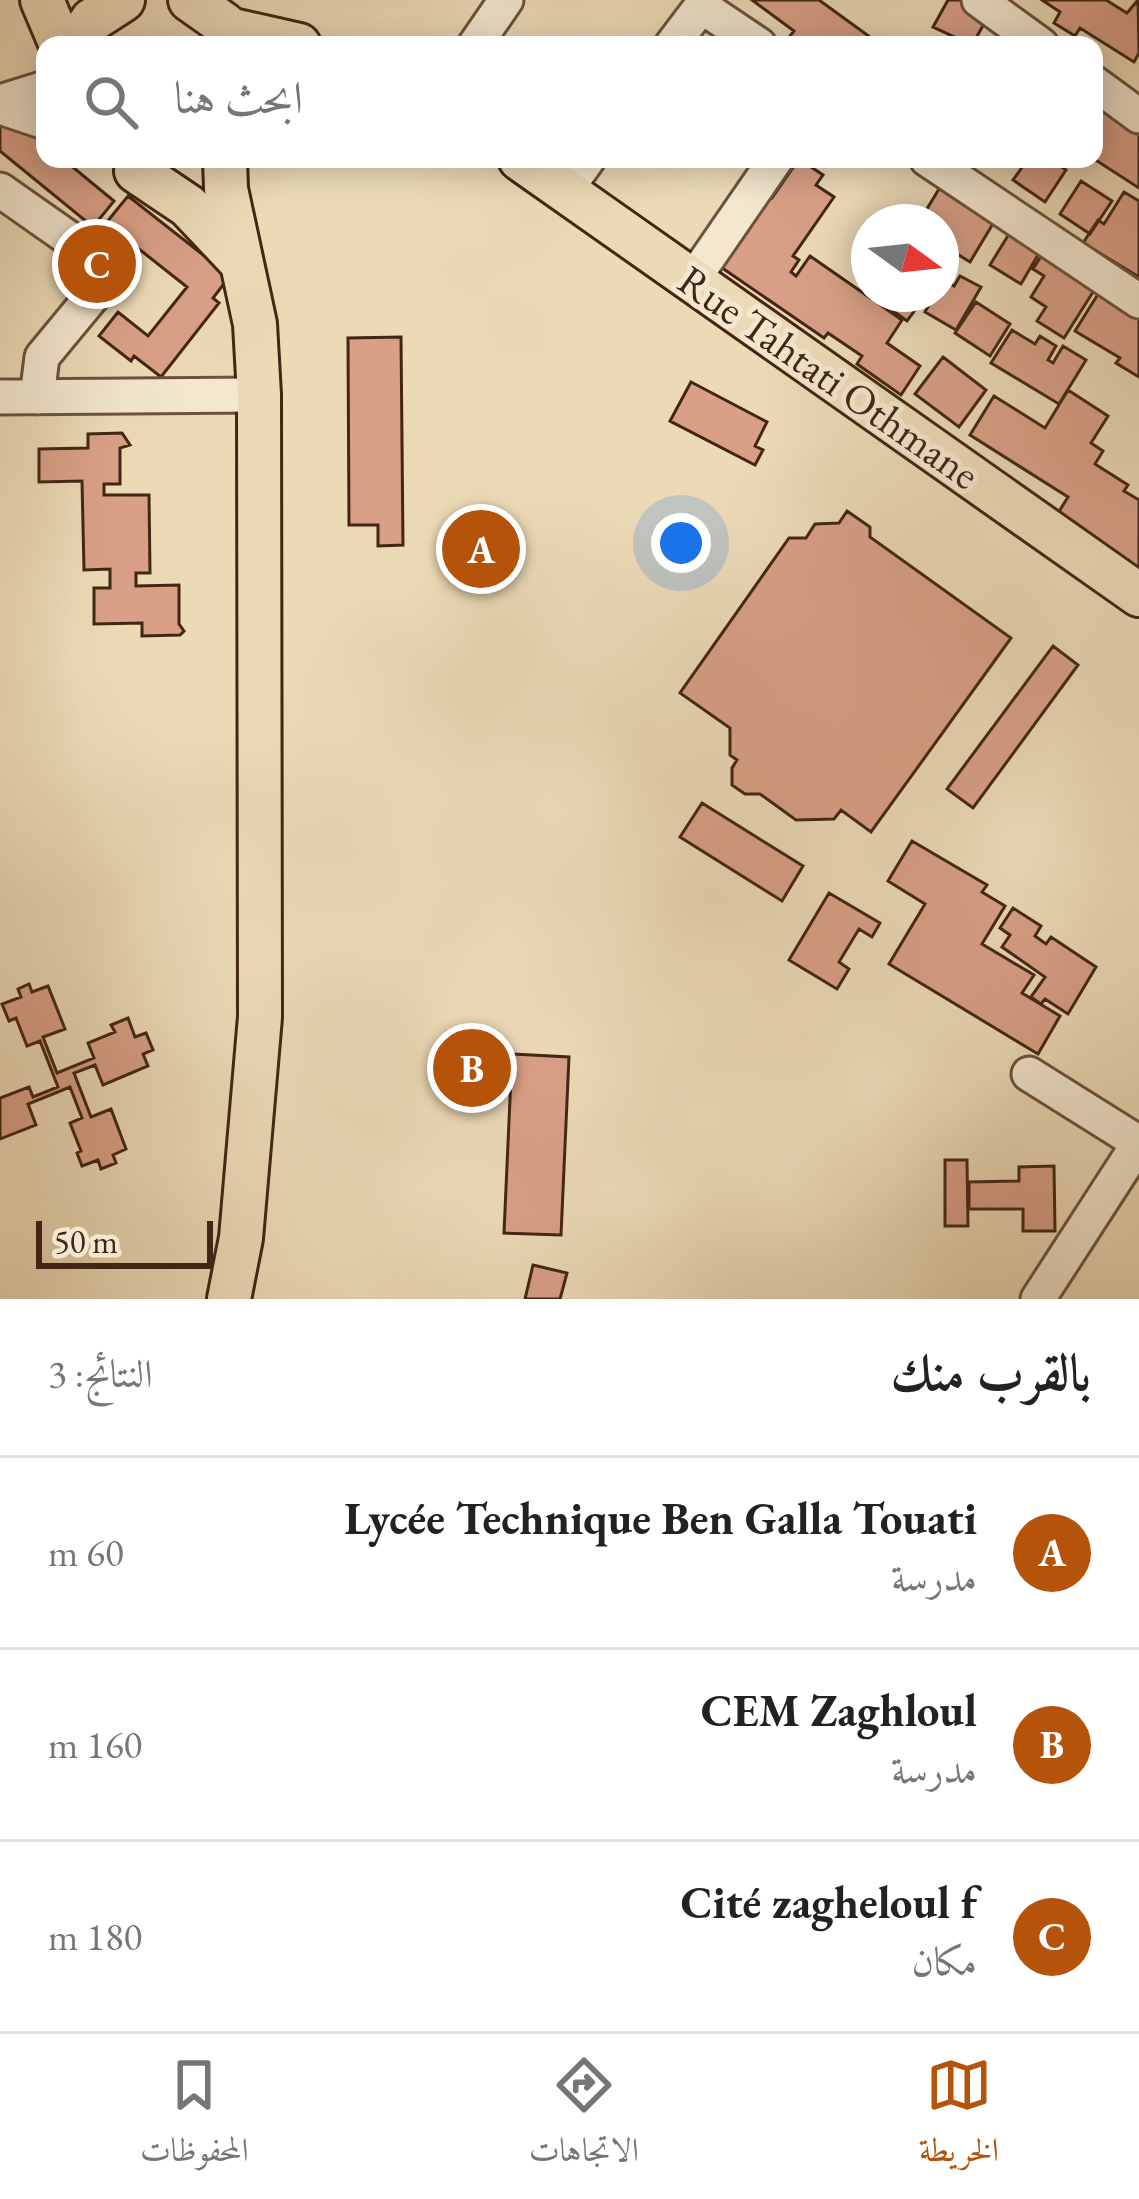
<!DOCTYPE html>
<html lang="ar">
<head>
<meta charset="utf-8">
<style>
  :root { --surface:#fff; --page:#f6f6f6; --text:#222; --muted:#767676; --line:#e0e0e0; --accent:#b45309 }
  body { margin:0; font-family:"EB Garamond",Amiri,serif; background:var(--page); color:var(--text); direction:rtl }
  .compass { position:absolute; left:851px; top:204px; width:108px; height:108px; border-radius:50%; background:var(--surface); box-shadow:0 6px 30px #0003; rotate:105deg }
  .scale { position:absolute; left:36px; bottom:30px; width:177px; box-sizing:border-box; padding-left:12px; border:6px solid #422514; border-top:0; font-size:33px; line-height:42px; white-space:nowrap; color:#422514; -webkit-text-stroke:9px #f3e7d0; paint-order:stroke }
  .you { position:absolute; left:681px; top:543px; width:42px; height:42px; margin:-30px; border:9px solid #fff; border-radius:50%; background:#1a73e8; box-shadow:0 0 0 18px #1a73e833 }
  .badge { display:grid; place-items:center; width:78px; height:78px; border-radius:50%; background:var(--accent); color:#fff; font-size:39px; font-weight:700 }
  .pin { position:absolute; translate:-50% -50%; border:6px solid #fff; box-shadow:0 3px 12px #0006 }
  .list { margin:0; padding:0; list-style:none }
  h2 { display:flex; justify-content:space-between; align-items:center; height:156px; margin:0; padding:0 48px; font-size:51px }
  h2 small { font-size:39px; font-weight:400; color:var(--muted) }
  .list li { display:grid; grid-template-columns:78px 1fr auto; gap:36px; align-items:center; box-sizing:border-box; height:192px; padding:0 48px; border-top:3px solid var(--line) }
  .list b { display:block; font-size:45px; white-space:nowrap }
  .list p { margin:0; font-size:39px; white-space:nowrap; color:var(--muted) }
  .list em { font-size:39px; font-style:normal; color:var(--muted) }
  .icon { flex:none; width:66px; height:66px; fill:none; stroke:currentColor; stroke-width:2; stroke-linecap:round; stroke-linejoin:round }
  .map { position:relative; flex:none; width:1139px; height:1299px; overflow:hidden; direction:ltr }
  .search { position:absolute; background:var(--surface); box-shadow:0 6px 30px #0003; left:36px; right:36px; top:36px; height:132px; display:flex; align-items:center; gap:30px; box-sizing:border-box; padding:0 42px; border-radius:24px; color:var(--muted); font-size:45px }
  .sheet { height:732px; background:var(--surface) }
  nav { display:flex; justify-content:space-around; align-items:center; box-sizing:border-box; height:168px; border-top:3px solid var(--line); background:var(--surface); font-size:33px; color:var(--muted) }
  nav a { display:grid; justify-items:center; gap:6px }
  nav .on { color:var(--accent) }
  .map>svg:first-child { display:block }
</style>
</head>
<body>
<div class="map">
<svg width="1139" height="1299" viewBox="0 0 1139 1299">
  <rect width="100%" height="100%" fill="#ecdab7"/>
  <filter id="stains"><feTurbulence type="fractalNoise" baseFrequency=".00167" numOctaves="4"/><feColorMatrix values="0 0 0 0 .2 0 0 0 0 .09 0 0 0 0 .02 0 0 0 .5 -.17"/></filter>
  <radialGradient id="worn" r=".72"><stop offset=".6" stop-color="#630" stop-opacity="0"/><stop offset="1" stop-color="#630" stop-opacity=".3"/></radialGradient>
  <path fill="#d9a087" stroke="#422514" stroke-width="3" d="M752,0h67l62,45h-78l-13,-9 4,-5z
    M948,0h14l27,15 -17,30 -39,-18z
    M1042,0h64l21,13 11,-13 1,53 -5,9 -54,-34 -5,8 -21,-13 6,-11z
    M1103,100l36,23v65l-45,-29v-44z
    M13,118l32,26v15h18l51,42 -21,26 -93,-76v-29l6,5z
    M799,159l24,16 -7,10 18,12 -41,59 6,4 -8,12 5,4 14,-20 92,64 -15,23 33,23 -19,29 -44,-31 5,-8 -34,-23 -4,5 -109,-75 48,-71 9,6z
    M1028,159h22l16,11 -21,32 -32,-22z
    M1081,181l31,20 -22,33 -30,-20z
    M942,184l55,33 -27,45 -29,-18v-22h-22z
    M1124,192l15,9v76l-56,-34 15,-23 6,4z
    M128,196l102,80 -17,22 6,5 -58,74 -27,-21 -3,5 -32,-25 19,-24 30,24 39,-49 -81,-64z
    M1012,229l30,19 -21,36 -31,-19z
    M1045,250l53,34 -34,54 -27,-17 9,-14 -15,-10 13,-21 -11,-7z
    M960,276l21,11 -25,43 -31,-18 10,-18h6l2,-14 11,6z
    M1100,291l39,23v63l-23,-14 4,-5 -45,-27z
    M887,294h40l-20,27 -26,-19z
    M976,302l34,22 -20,32 -35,-23z
    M1012,330l23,14 5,-8 16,10 -8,14 5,3 10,-17 23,14 -27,44 -68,-41z
    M401,337l2,208 -25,1v-21h-29l-1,-187z
    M943,357l43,33 -27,37 -44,-33z
    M691,382l76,40 -12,24 8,4 -8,15 -85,-44z
    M1068,390l40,26 -17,27 12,8 -8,13 33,21 -4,6 15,9v66l-5,2 -79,-50 13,-21 -98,-62 24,-39 51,32z
    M122,433l8,12 -10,3v36h-16v11h45l1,78h-14v13l43,-1v39l5,7 -4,4 -38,1v-13l-48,1v-36h16v-19l-26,1 -2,-89 -43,1v-33l49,-1v-14z
    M847,511l23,16v10l141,101 -140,194 -30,-22 -7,9 -38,1 -36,-26h-15l-13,-9v-17l5,-8 -7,-5v-27l-50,-35 109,-155h17l9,-14 24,-1z
    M1053,646l25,19 -105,143 -26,-19z
    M702,803l101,63 -21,35 -102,-64z
    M912,841l75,44 -5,7 23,14 -23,38 52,31 -12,18 38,23 -22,38 -149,-90 36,-60 -37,-23z
    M829,893l51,30 -8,14 -13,-8 -20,33 10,7 -12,20 -48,-29z
    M1013,908l28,18 -6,10 11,8 5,-7 45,30 -28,47 -23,-15 -4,5 -10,-7 14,-20 -43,-30 8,-12 -10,-7z
    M29,984l3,8 16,-6 17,43 -22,8 14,36 37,-15 -6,-15 27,-11 -4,-7 17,-7 7,19 11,-4 7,17 -10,4 5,12 -45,19 -8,-20 -21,8 17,44 20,-8 15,40 -13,6 3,8 -15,6 -3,-9 -16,6 -5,-13 4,-2 -11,-28 12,-5 -12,-31 -42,17 8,21 -36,14v-41l29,-11 4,10 25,-10 -18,-46 -13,5 -11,-28 -7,3 -7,-17 19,-7 -3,-8z
    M512,1054l57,3 -8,178 -57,-2z
    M945,1160h22l1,66h-23z
    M1054,1166l1,65h-32v-22h-54v-27l50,-1v-14z
    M533,1265l34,8 -7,26h-35z"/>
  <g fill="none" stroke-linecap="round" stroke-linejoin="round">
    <g stroke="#6c523d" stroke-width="39">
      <path id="minor" d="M979,0l62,45
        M701,6l58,39
        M475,45l31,-45
        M672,45l34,-45
        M1094,83l45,33
        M0,102l45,-14
        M0,107l45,15
        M927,159l212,142
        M0,190l114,80 -72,87 -5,40
        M566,190l22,-31
        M692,281l84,-122
        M0,397l259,-2
        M1029,1074l110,69 -101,156"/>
    </g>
    <g stroke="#422514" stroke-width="48">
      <path id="major" d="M42,0l19,45
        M190,0l34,24 13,21
        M228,29l71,16
        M75,45l17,-25 31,-20
        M225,159l1,30 29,135 4,71 1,622 -19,221 -12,61
        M520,159l619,436
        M136,171l52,35 51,54"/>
    </g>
    <use href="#minor" stroke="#f3e7d0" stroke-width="33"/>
    <use href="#major" stroke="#ecdab7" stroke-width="42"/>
  </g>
  <g text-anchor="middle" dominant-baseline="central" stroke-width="10" stroke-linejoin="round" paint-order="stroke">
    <g font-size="42" fill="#422514" stroke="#f3e7d0">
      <text transform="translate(829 377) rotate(35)">Rue Tahtati Othmane</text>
    </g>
  </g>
  <rect width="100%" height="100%" filter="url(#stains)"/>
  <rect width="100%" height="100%" fill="url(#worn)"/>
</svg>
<svg class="compass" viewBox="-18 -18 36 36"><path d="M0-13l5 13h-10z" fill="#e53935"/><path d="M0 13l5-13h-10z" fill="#767676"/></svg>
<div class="scale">50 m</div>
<div class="you"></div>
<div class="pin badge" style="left:481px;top:549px">A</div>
<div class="pin badge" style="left:472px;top:1068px">B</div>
<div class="pin badge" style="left:97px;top:264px">C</div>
<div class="search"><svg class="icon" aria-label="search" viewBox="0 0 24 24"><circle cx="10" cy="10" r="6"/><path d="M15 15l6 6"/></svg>ابحث هنا</div>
</div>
<section class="sheet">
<h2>بالقرب منك<small>النتائج: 3</small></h2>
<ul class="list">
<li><span class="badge">A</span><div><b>Lycée Technique Ben Galla Touati</b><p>مدرسة</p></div><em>60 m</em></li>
<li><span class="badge">B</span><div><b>CEM Zaghloul</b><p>مدرسة</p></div><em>160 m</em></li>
<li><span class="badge">C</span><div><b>Cité zagheloul f</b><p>مكان</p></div><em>180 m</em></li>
</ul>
</section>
<nav>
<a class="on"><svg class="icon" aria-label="map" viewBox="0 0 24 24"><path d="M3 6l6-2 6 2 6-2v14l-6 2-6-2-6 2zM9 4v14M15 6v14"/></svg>الخريطة</a>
<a><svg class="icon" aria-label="directions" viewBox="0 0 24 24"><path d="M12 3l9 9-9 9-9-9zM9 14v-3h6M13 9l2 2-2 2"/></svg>الاتجاهات</a>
<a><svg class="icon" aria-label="saved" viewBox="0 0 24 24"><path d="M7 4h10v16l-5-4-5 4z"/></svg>المحفوظات</a>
</nav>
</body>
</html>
